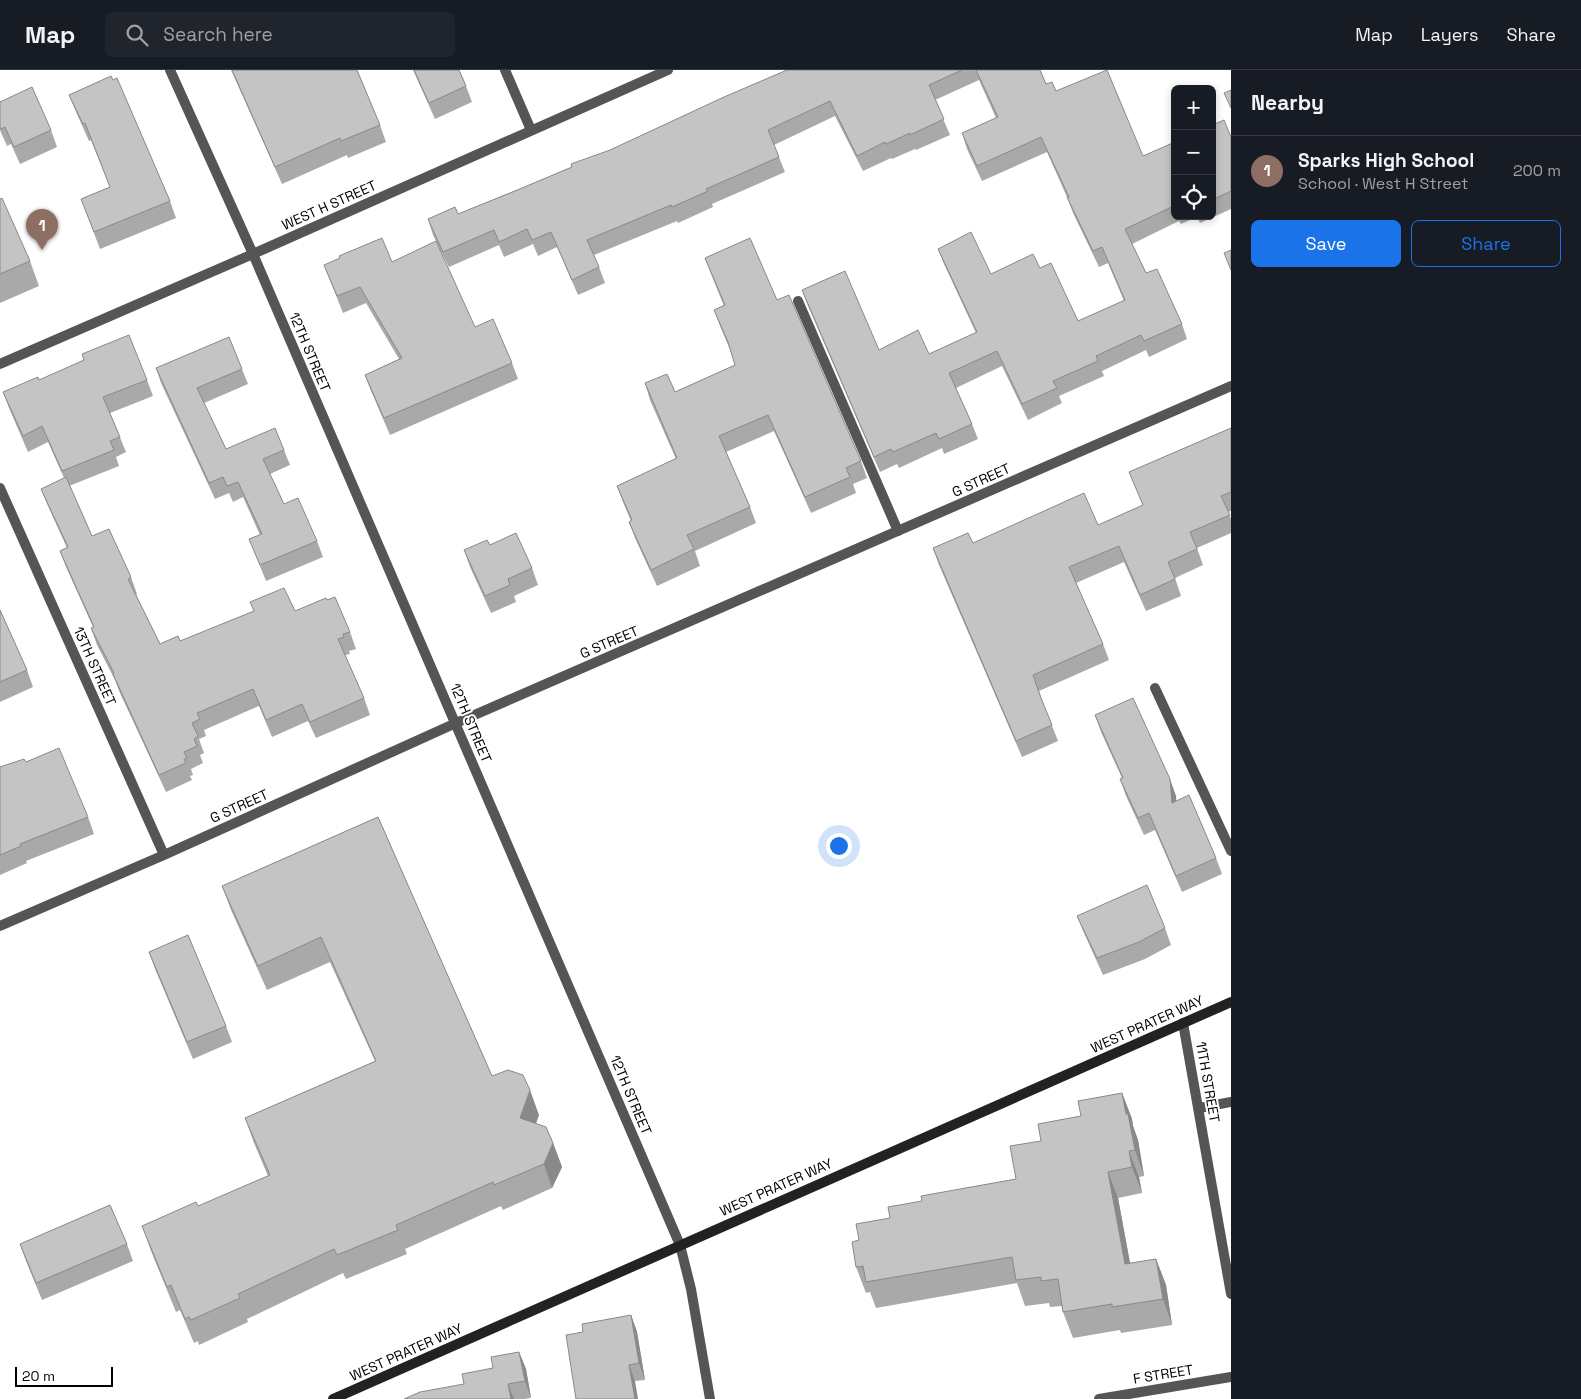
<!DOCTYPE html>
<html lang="en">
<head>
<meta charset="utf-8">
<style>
  :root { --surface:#171b24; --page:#20242c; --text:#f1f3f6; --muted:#9ea1a6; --line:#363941; --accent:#1a73e8 }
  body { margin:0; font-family:"Space Grotesk",sans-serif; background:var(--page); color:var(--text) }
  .controls { position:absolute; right:15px; top:15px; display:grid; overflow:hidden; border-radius:8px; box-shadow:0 2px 8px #0003 }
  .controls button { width:45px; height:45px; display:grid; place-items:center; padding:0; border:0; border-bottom:1px solid var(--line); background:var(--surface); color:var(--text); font:25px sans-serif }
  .scale { position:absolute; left:15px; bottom:12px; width:98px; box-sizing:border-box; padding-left:5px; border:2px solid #000; border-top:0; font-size:14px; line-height:18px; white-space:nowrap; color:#000; -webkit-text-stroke:4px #fff; paint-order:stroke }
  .you { position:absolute; left:838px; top:775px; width:18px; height:18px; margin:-12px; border:4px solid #fff; border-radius:50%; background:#1a73e8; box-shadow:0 0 0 8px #1a73e833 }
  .badge { display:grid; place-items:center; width:32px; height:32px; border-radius:50%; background:var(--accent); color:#fff; font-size:16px; font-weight:700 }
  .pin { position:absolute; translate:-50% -41px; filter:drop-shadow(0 1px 2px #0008) }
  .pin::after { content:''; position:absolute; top:26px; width:18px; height:15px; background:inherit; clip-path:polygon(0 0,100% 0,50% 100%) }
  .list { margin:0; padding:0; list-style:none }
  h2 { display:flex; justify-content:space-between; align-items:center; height:65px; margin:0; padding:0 20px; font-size:21px }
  h2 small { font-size:16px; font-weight:400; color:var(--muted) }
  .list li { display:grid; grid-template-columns:32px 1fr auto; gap:15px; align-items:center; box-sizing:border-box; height:70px; padding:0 20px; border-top:1px solid var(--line) }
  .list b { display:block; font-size:19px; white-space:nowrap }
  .list p { margin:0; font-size:16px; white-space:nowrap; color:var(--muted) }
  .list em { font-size:16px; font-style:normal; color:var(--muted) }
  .actions { display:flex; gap:10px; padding:15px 20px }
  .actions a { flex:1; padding:11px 0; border:1px solid var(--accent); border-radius:8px; text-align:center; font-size:18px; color:var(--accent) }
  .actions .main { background:var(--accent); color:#fff }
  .icon { flex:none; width:28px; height:28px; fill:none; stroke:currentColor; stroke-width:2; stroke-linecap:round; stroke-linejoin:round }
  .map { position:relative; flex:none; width:1231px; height:1329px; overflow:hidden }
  header { display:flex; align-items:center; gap:30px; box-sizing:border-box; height:70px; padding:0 25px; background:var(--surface); border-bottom:1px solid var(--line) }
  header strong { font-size:24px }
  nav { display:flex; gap:28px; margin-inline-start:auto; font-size:18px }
  .search { width:350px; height:45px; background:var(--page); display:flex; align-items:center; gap:12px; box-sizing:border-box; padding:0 18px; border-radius:8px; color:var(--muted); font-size:19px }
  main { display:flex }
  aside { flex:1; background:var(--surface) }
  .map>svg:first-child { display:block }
</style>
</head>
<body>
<header>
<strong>Map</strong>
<div class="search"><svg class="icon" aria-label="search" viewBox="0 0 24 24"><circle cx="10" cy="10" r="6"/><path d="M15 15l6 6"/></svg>Search here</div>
<nav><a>Map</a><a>Layers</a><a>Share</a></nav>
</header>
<main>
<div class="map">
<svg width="1231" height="1329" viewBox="0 0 1231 1329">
  <rect width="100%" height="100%" fill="#fff"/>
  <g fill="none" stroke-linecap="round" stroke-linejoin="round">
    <path stroke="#555" stroke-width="10" d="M505,0l26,60
      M798,231l100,230
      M1155,618l76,163
      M1199,1038l32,-6"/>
    <path stroke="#555" stroke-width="10" d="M170,0l83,184 427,991 11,44 19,110
      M0,294l253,-110 415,-184
      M0,418l164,367
      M0,856l164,-71 292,-132 775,-337
      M1183,953l48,271
      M1099,1329l132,-22"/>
    <path stroke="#222" stroke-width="10" d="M333,1329l898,-397"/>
  </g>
  <path fill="#a9a9a9" d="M231,0h126l23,55 6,17 -38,16 -1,-3 -65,29z
    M413,0h46l7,16 6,16 -37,17z
    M787,0h253l6,14 97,72 32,-14v74h37v-91l19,12v72l-31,14 -3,-6 -16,7 -2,-3 -47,23 14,29 36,51 5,15 -38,18 -3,-7 -44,21 2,5 -45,20 3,7 -34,17 -26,-54 -46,22 16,36 6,15 -34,15 -2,-6 -43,20 -2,-4 -17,8 -72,-166 -6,-16 77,60 50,4 47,-21 -32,-69 -6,-15 53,25 49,-6 38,53 46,-20 -16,-38 -9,4 -26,-54 -6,-16 -20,-45 -65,29 -15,-32 -5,-16 34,-15 -17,-38 -44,20 15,35 -34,15 -1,-1 -23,10 -1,-1 -28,13 -28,-55 -61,29 11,27 -73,32 1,3 -35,16 -1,-2 -83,34 5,12 6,16 -27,12 -21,-48 -19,9 -5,-12 -29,13 -5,-12 -50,22 -16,-32 -5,-16 30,-5 114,-47z
    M69,25l101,106 6,17 -76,31 -19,-50 29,-12 -19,-47 -2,1 -13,-29z
    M0,32l51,28 6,17 -37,17 -9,-20 -4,2 -7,-16z
    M0,129l30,62 9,25 -39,17z
    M705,188l72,42 84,161 6,17 -14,6 3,9 -45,20 -37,-82 -48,21 24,55 6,16 -61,28 5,15 -43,20 -22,-48 -6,-16 2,-1 -8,-19 -6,-16 59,-27 -26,-59 -5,-17 30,9 60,-27 -4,-13 -11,-26 -6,-16 10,-4 -13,-32z
    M392,192l83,65 37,36 6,16 -128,56 -19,-44 -6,-16 34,-16 -33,-56 -23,10 -19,-48z
    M156,298l86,1 6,15 -44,19 22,46 58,1 6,15 -20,9 14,30 33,37 6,16 -57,24 -17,-42 11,-4 -17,-38 -10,5 -4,-9 -14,6 -54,-116z
    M39,310h108l6,16 -43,17 16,39 -10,5 3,9 -50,20 23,50 39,41 6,17 -1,1 24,49 20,-3 115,-30 32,-11 23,32 6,17 -7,2 1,3 -5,1 19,43 6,17 -54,23 -8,-17 -36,16 -13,-31 -55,24 2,6 -7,3 5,14 -4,2 3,8 -12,6 2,6 -3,1 2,4 -26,12 -47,-101 -4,-11 -18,-35 -6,-17 2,-1 -27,-60 -6,-16 7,-3 -19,-42 -7,-17 23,-11 -16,-36 -20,10 -19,-44 -6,-16z
    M1231,358v83l-3,1 3,7v14l-34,15 6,17 -28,13 6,18 -35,15 -22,-49 -48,21 27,61 6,16 -70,31 4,12 15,38 -36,16 -83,-192 -6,-17 40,-5 125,-18 45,-20 -14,-33z
    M490,475l42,23 6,17 -24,11 2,6 -25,11 -21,-46 -6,-17z
    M0,540l27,60 6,17 -33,15z
    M1095,645l81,81v5l40,57 6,16 -40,18 -27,-62 -11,5 -18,-39 -6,-17 2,-1 -21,-46z
    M26,692l62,55 6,17 -68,27 1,2 -27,12v-108z
    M378,747l114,259 47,39 -3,9 17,19 9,24 -10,21 -49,22 -2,-4 -96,43 2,5 -61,25 -3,-6 -96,46 1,3 -49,23 -1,-4 -4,2 -14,-33 -4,2 -25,-61 -9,-25 56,-20 70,-30 -14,-33 -9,-25 130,-57 -45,-99 -63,28 -36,-80 -9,-24z
    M1077,846l88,12 6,17 -26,14 -42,16 -19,-42z
    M149,882l77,74 6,16 -39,17 -38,-90z
    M1122,1023l10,26 1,7 5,14 6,36 -5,1 3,16 -24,5 12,65 26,-4 10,26 6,40 -51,8 -1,-3 -47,8 -10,-26 -1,-6 -12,1 -1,-4 -24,3 -8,-23 -141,25 -6,-16 -4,1 -10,-26 3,-27 31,-22 32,-17 94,-22 25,-38 40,-25z
    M20,1174h107l6,17 -91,39 -16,-39z
    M631,1245l6,17 8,48 -10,1 -52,-49z
    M519,1282l7,17 5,29 -7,1h-120l60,-15z"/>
  <path fill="#898989" d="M1170,709l6,17 2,24 -6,-17z
    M530,1020l9,25 -11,27 -8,-24z
    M1122,1023l10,26 1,7 5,14 6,36 -9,-26 -9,-36z
    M553,1073l9,24 -10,21 -8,-24z
    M1129,1081l10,26 3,16 -10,-26z
    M1108,1102l10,26 17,92 -10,-26z
    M1156,1189l10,26 6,40 -9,-26z
    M631,1245l6,17 8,48 -6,-17z
    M519,1282l7,17 5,29 -6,-17z
    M629,1295l6,16 3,18h-3z
    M508,1314l6,15h-3z"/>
  <path fill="#c4c4c4" stroke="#898989" d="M232,0h125l23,55 -39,16 -1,-3 -65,29z
    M414,0h45l7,16 -37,17z
    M787,0h175l-33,15 15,34 -34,16v-2l-24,11 -1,-2 -28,14 -27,-55 -62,29 11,27 -73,32 2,2 -36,16 -1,-2 -84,35 12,27 -27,13 -21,-48 -19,8 -5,-11 -28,13 -5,-12 -51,22 -15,-33 27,-12 3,7 57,-23 57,-24 -1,-3 39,-14 114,-53z
    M976,0h64l6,14 6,-2 4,9 51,-21 36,86 32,-14v66l-1,-2 -49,23 21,44 11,-4 25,55 -38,17 -3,-6 -45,21 2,5 -45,20 4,7 -35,16 -25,-53 -48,22 23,51 -33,15 -3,-6 -43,19 -2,-3 -17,8 -72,-167 43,-19 34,79 39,-20 11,24 48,-22 -39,-83 33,-17 20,42 42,-20 7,14 11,-5 27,58 47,-21 -23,-53 -9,4 -26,-54h2l-28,-60 -64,29 -15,-33 36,-16z
    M111,6l2,4 4,-2 53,123 -76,31 -13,-33 29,-12 -25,-64 -2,1 -14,-29z
    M32,17l19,43 -37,17 -9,-20 -4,2 -1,-2v-25z
    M1231,20v18l-7,-15z
    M1224,50l7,17v54l-19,9v-75z
    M2,128l28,63 -30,13v-75z
    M382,168l10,24 44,-21 39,86 18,-8 19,44 -128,55 -19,-43 37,-17 -42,-71 -23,9 -13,-31 16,-7 -1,-2z
    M750,168l27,62 12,-5 72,166 -15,7 4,9 -45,20 -37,-82 -49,21 31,71 -63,28 7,14 -43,21 -22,-48 3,-2 -15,-34 60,-28 -32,-75 22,-9 8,18 60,-27 -7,-23 -14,-32 11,-5 -20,-47z
    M1231,180v20l-7,-17z
    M129,265l18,45 -44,17 17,40 -10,4 4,9 -52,21 -20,-45 -19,10 -20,-44 35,-15 1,3 45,-20 -2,-6z
    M229,267l13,32 -45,19 29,61 49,-21 9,22 -21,9 21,45 14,-6 19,43 -57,24 -11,-26 13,-5 -24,-52 -11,4 -4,-9 -14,6 -53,-115z
    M1231,358v64l-10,4 9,19 -40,17 7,17 -29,13 7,17 -35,16 -21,-49 -50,21 34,77 -70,31 8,23 11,27 -36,16 -83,-193 35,-15 5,10 111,-50 14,32 45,-20 -14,-33z
    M66,407l26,59 17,-7 22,48 -3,2 32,65 18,-8 2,5 74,-30 -4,-9 34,-14 11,23 31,-13 1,2 8,-3 15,35 -7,2 1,3 -6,2 26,59 -54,24 -8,-18 -36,16 -13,-31 -56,24 3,6 -8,4 6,13 -4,3 3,7 -13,6 3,6 -3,1 2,4 -27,12 -46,-101 1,-1 -23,-45 3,-1 -34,-76 8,-4 -27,-58z
    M516,463l16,35 -24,11 2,6 -25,11 -21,-46 23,-10 3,5z
    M0,540l27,60 -27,12z
    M1133,628l37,81 2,24 17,-8 27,63 -40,18 -27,-63 -11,5 -18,-39 3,-1 -28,-63z
    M59,678l29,69 -68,27 1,2 -21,9v-88l24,-8 2,3z
    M378,747l114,259 16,-6 15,5 7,15 -10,28 26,9 7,16 -9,21 -50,21 -1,-3 -97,43 2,5 -61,25 -3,-6 -96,45 2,4 -49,22 -2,-3 -4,2 -14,-34 -4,2 -25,-61 54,-24 2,4 72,-31 -25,-57 131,-57 -55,-124 -63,29 -36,-80z
    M1147,815l18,43 -26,14 -42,16 -20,-42z
    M188,865l38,91 -39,16 -38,-90z
    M1122,1023l4,21h2l7,36 -6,1 3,16 -24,5 17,92 31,-5 7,40 -51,8v-3l-49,8 -5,-33 -17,2v-4l-25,3 -4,-23 -146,25 -3,-16 -7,1 -4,-25 7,-2 -3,-16 34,-6 -2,-11 34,-6 -1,-5 95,-17 -6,-33 31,-5 -3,-17 43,-8 -3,-15z
    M110,1135l17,39 -91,39 -16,-39z
    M631,1245l8,48 -10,2 6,34h-59l-10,-64 17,-3 -1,-8z
    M519,1282l6,29 -17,3 3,15h-107l16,-7 44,-8 -2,-10 31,-6 -2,-11z"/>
  <g text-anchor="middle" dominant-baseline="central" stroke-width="4" stroke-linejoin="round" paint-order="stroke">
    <g font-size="14" fill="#000" stroke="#fff">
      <text transform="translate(329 135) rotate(-24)">WEST H STREET</text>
      <text transform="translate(310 282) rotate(67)">12TH STREET</text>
      <text transform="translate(981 410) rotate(-24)">G STREET</text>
      <text transform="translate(609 572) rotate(-23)">G STREET</text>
      <text transform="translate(95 596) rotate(66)">13TH STREET</text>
      <text transform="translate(471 653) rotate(67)">12TH STREET</text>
      <text transform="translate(239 736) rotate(-24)">G STREET</text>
      <text transform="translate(1147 954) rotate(-24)">WEST PRATER WAY</text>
      <text transform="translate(1208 1012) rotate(80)">11TH STREET</text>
      <text transform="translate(631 1025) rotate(67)">12TH STREET</text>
      <text transform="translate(776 1117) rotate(-24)">WEST PRATER WAY</text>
      <text transform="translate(406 1282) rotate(-24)">WEST PRATER WAY</text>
      <text transform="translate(1163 1304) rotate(-9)">F STREET</text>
    </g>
  </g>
</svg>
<div class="controls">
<button>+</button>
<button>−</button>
<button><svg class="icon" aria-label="locate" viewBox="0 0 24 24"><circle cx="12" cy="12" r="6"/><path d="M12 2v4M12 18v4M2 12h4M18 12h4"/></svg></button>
</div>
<div class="scale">20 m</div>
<div class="you"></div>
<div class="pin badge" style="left:42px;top:180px;background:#8d6e63">1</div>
</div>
<aside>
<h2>Nearby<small></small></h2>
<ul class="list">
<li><span class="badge" style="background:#8d6e63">1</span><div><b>Sparks High School</b><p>School · West H Street</p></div><em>200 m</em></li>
</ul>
<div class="actions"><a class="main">Save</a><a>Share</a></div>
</aside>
</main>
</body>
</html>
